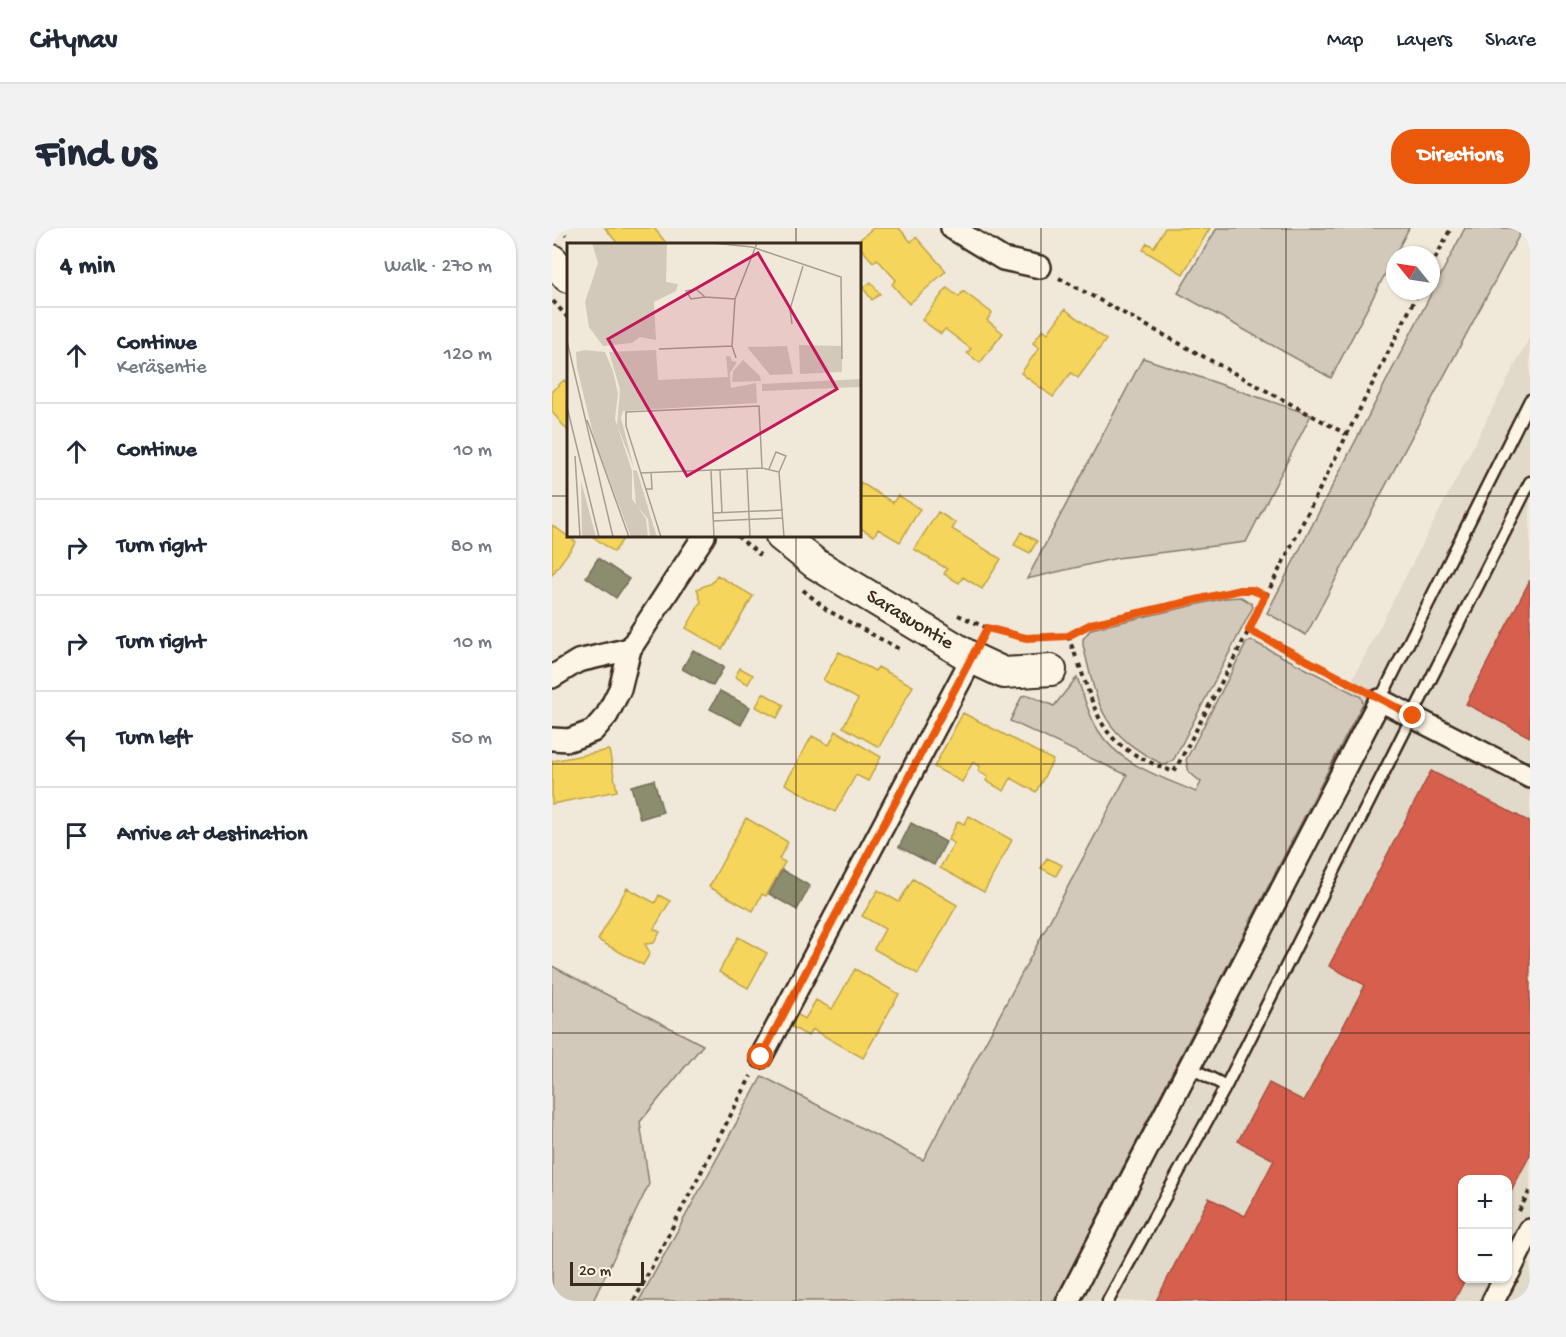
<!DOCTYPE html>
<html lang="en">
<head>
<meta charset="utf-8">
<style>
  :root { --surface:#fff; --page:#f2f2f3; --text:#1f2937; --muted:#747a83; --line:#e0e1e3; --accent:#ea580c }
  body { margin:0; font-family:"Gochi Hand",sans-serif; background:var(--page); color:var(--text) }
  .controls { position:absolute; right:18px; bottom:18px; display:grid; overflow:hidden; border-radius:12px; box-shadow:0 2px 4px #0004 }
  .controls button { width:54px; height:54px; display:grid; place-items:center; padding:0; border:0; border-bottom:2px solid var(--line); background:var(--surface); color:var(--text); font:30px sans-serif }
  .compass { position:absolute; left:834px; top:18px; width:54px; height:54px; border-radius:50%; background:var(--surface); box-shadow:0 2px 4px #0004; rotate:300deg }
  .scale { position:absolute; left:18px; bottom:15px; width:74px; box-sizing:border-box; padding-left:6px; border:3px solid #3b2a1e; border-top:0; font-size:16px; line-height:21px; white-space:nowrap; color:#3b2a1e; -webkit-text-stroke:4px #fcf5e5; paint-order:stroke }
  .stop { position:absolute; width:18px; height:18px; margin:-14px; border:4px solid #ea580c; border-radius:50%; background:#fff }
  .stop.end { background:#ea580c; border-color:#fff; box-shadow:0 2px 6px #0008 }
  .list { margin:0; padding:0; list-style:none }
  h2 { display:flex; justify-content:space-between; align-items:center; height:78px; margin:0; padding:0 24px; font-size:26px }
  h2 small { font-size:20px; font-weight:400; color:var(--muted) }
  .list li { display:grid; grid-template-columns:39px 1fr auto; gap:18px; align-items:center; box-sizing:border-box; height:96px; padding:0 24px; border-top:2px solid var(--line) }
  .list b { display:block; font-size:22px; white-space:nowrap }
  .list p { margin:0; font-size:20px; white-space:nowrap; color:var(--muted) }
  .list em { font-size:20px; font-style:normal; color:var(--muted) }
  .icon { flex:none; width:33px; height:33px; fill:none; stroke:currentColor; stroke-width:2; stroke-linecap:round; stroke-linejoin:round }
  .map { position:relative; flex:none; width:978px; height:1073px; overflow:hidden; border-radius:24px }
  header { display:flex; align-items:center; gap:36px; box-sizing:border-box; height:84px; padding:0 30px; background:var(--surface); border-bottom:2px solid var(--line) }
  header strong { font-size:28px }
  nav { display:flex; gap:33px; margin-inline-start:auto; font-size:21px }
  .intro { display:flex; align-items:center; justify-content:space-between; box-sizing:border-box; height:144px; padding:0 36px }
  h1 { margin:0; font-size:42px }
  .button { padding:15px 27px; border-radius:24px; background:var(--accent); color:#fff; font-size:21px; font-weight:700 }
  main { display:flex; gap:36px; padding:0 36px }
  aside { flex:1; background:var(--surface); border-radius:24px; box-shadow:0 2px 4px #0004 }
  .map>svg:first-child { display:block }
</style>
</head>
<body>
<header>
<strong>Citynav</strong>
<nav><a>Map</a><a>Layers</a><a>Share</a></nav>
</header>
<div class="intro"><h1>Find us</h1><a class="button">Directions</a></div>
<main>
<aside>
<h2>4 min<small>Walk · 270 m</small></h2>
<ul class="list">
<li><svg class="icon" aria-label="ahead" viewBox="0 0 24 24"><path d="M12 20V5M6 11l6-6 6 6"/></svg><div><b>Continue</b><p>Keräsentie</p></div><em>120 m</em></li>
<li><svg class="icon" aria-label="ahead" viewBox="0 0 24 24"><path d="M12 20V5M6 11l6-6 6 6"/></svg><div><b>Continue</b></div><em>10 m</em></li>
<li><svg class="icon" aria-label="right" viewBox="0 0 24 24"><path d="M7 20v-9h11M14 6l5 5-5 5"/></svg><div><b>Turn right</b></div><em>80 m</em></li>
<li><svg class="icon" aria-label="right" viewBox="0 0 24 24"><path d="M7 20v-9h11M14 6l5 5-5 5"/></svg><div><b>Turn right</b></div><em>10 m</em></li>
<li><svg class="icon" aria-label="left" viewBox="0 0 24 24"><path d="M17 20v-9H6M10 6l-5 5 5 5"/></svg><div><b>Turn left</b></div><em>50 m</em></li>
<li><svg class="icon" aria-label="arrive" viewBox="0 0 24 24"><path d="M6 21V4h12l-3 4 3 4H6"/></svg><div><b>Arrive at destination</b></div></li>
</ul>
</aside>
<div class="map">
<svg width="978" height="1073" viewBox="0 0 978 1073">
  <rect width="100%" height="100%" fill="#f0e9d9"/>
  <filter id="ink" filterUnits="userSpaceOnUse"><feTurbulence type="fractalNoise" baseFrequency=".0167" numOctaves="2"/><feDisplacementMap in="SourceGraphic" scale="12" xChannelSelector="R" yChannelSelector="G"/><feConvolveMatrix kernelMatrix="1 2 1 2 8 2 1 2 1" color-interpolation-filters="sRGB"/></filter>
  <g filter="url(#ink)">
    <path fill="#e1d9c9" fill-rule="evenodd" d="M978,108v965h-499zM910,952h46v98h-46z"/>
    <path fill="#d2c9ba" stroke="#867a6c" stroke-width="1.5" d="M665,0h192l-78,150 -153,-85z
      M913,0h58l-217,407 -39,-22z
      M591,130l168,57 -65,127 -129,16 -90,21z
      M689,369l10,6 2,4 -79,152 -8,6 -4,-1c-61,-31 -64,-57 -79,-119v-6l8,-10 134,-31z
      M700,413l109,56 2,6 -309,598h-415l123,-225 161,84 204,-385 -117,-54 12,-25 6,-1 26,11 23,-29c6,17 11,37 21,53 20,34 64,47 98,62l5,-10 -12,-10 -3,-12 61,-118z
      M0,738l151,79 -63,77 9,62 -56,117h-41z"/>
    <path fill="#f6d55c" stroke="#bea249" stroke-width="1.5" d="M53,0h49l13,16h-49z
      M321,0h26l12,14 5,-5 30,34 -37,33 -17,-20 4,-4 -19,-21 -4,3 -17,-19z
      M613,0h45l-27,46 -40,-24 4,-7 7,4z
      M319,54l9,12 -8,6 -9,-12z
      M395,60l12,9 4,-6 29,22 -5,7 16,13 -23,30 -13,-10 4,-4 -26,-20 -4,5 -19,-14z
      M513,81l41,31 -28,38 -7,-5 -18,24 -32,-24 18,-25 -6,-5 10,-14 5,4z
      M12,152l4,5v46l-16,-19v-21z
      M308,254l33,21 5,-8 22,14 -20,33 -22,-13 -4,7 -14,-8z
      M386,284l18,11 -4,6 49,30 -19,30 -19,-12 -4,6 -15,-9 3,-5 -33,-20z
      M0,297l24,17 -24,33z
      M469,304l16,9 -7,12 -16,-8z
      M40,308h33l-11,16z
      M165,347l36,21 -31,53 -36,-21 15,-26 -4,-13 15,-6z
      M287,424l36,19 3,-4 35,19 -34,61 -36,-20 15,-28 -35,-19z
      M188,440l13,7 -5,9 -13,-7z
      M211,465l21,12 -7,13 -21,-11z
      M411,485l90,47 -17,32 -25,-14 -7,13 -18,-10 2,-4 -10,-6 2,-5 -7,-4 -11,20 -28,-15z
      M284,503l45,26 -13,24 -12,-6 -21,37 -50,-28 27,-48 17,9z
      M57,522l8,41 -65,13v-43z
      M417,588l43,24 -28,52 -44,-24 14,-25 -6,-3 10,-19 6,3z
      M194,590l42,24 -9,17 6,3 -19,34 -4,-2 -9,17 -44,-24z
      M495,630l15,7 -6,11 -15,-8z
      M361,651l44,26 -39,69 -44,-25 11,-20 -23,-13 16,-26 21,12z
      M75,660l28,15 4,-8 11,6 -16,28 6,3 -6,11 -9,1 5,9 -7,12 -45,-25z
      M186,709l29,16 -19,35 -29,-16z
      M303,741l44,25 -36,64 -51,-29 -4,7 -20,-11 7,-12 10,6 11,-19 16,9z"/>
    <path fill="#d6604d" stroke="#a8503f" stroke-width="1.5" d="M978,352v157l-64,-33z
      M879,543l99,51v333l-10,19 -12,24v-18h-46v98h4l-12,23h-298l53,-103 36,18 29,-56 -36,-19 31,-58 35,18 61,-116 -36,-19z"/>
    <path fill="#8c8c6e" stroke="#746f56" stroke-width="1.5" d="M46,330l31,21 -13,19 -30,-21z
      M141,422l31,17 -11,19 -31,-17z
      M168,463l30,16 -9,18 -31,-16z
      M102,552l9,32 -23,7 -9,-33z
      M359,595l35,19 -12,23 -35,-18z
      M230,642l28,16 -13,24 -28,-16z"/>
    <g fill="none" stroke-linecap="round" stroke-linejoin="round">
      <g stroke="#3b2a1e" stroke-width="15">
        <path id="lane" d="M828,472l150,-300
          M637,839l37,19
          M556,1073l118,-215 304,-604"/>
      </g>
      <g stroke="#3b2a1e" stroke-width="26">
        <path id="street" d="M400,0l51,31 37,8
          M0,449l26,-16 52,-12
          M0,511l17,1 24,-9 14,-16 13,-26 10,-40 74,-113
          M209,829l211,-399
          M956,1046l22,-44
          M516,1073l312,-601 150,77
          M941,1073l12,-23"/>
      </g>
      <g stroke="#3b2a1e" stroke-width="34">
        <g id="secondary">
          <path d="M0,32l16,17"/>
          <path id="s1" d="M229,308l35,28 156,94 32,15 47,-3"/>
        </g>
      </g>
      <path stroke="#3b2a1e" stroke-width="4" stroke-dasharray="4.5 4.5" stroke-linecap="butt" d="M7,0l7,7
        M879,39l20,-39
        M507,50l287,156
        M1,73l15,17
        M185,308l23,19
        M251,362l24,20 74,40
        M406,387l29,13
        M697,402l113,60
        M431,408l4,-8 39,9 42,-1 23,-13 149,-33h12l13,5
        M516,408l8,21
        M527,436c23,68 26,82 95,108l75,-142 170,-339
        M967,983l11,-21
        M82,1073l117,-225"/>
      <use href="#lane" stroke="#fcf5e5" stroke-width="10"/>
      <use href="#street" stroke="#fcf5e5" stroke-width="21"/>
      <use href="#secondary" stroke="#fcf5e5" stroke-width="30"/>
    </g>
  </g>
  <g fill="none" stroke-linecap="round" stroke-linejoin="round" filter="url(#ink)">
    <path stroke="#ea580c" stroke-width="8" d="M209,829l226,-429 39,10 42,-2 23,-12 149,-34h12l13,5 -16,35 164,86"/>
  </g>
  <path fill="none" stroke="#3b2a1e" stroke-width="1.5" stroke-opacity="0.55" d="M244,0v16M489,0v1073M734,0v1073M0,268h16M308,268h670M244,308v765M0,536h978M0,805h978"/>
  <g text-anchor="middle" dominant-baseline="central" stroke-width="6" stroke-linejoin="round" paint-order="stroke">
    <g font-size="20" fill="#3b2a1e" stroke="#fcf5e5">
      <text stroke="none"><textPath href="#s1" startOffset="154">Sarasuontie</textPath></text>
    </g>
  </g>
  <g transform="translate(15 15)">
    <rect width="294" height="294" fill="#f0e9d9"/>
    <path d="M25,0h75l-1,39 12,2 -2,7 -22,11 2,38 -16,-3 -8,6 -29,3 -14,-19 -4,-25 13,-39zM232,102l43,1v26l-42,2zM220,103l6,28 -23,1 -23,-28zM18,107l20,2 8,19 5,23 -3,25 17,52v28l14,20 2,18h-17l-36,-95 -18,-74 -1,-16zM89,107l2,30 70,-3 -2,-21h4l2,5 5,1 -7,11 1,15 25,-5 1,20 -134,8 -2,7 13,50 -17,-43 3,-36 -11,-37zM176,117l17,16 1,5 -29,1 1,-11zM294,136v8l-99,4v-7zM66,227l4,1 20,66h-7l-2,-18 -12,-14zM14,238l15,56h-14z" fill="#d2c9ba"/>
    <path fill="none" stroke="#a89d8e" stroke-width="1.5" d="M145,0l40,4 89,30 1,82M138,54l-14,2 -5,-8 10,-2 9,8 30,2M225,81l-2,-15 13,-43M0,98l46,196M92,106l73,-3M169,115l-4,-12 3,-47 22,-56M0,164l32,130M20,177l42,117M8,213l5,81M180,226l3,68M202,226l7,-17 10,4 -7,16M153,227l2,43M144,228l3,66M73,230l122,-5 17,4 5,65M78,246h7l-1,-17M146,270l70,-3M146,278l70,-3M94,294l-35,-111v-14l133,-6 3,62"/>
    <path fill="#c2185b" fill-opacity="0.15" stroke="#c2185b" stroke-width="3" d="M191,10l79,136 -150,87 -79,-137z"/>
    <rect width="294" height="294" fill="none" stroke="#3b2a1e" stroke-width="3"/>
  </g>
</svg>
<div class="controls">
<button>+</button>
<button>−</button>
</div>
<svg class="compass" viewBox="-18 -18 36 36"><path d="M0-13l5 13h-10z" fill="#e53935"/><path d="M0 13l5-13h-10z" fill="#747a83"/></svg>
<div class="scale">20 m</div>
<div class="stop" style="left:209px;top:829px"></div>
<div class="stop end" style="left:861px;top:488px"></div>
</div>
</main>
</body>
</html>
